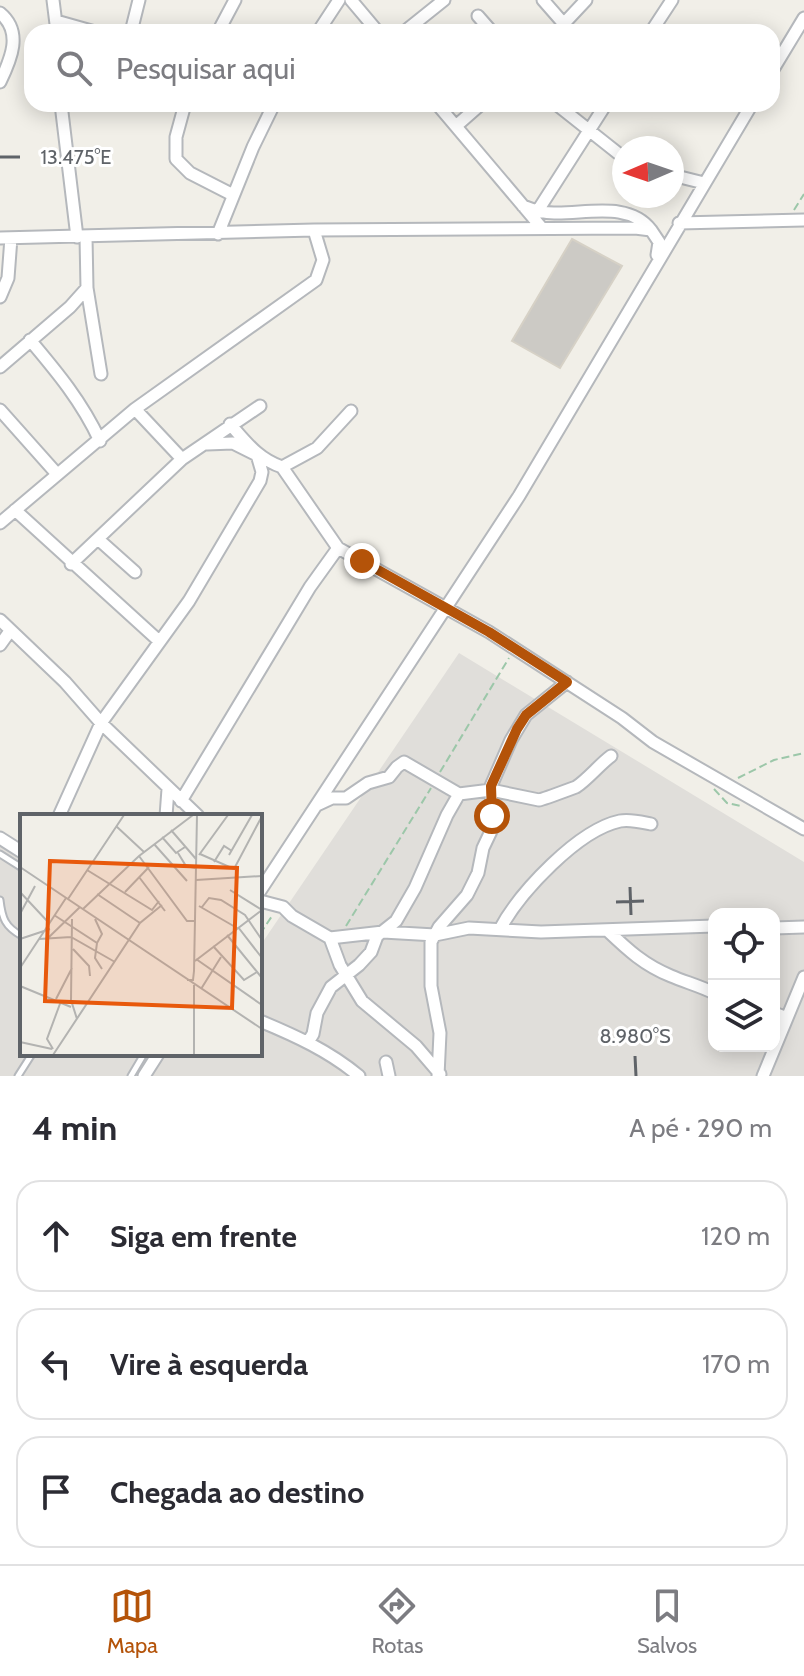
<!DOCTYPE html>
<html lang="pt">
<head>
<meta charset="utf-8">
<style>
  :root { --surface:#fff; --page:#f7f7f7; --text:#2b2b33; --muted:#7c7c81; --line:#e1e1e2; --accent:#b45309 }
  body { margin:0; font-family:Cabin,sans-serif; background:var(--page); color:var(--text) }
  .controls { position:absolute; right:24px; bottom:24px; display:grid; overflow:hidden; border-radius:16px; box-shadow:0 4px 20px #0003 }
  .controls button { width:72px; height:72px; display:grid; place-items:center; padding:0; border:0; border-bottom:2px solid var(--line); background:var(--surface); color:var(--text); font:40px sans-serif }
  .compass { position:absolute; left:612px; top:136px; width:72px; height:72px; border-radius:50%; background:var(--surface); box-shadow:0 4px 20px #0003; rotate:268deg }
  .stop { position:absolute; width:24px; height:24px; margin:-18px; border:6px solid #b45309; border-radius:50%; background:#fff }
  .stop.end { background:#b45309; border-color:#fff; box-shadow:0 2px 8px #0008 }
  .list { margin:0; padding:0; list-style:none }
  h2 { display:flex; justify-content:space-between; align-items:center; height:104px; margin:0; padding:0 32px; font-size:34px }
  h2 small { font-size:26px; font-weight:400; color:var(--muted) }
  .list li { display:grid; grid-template-columns:52px 1fr auto; gap:24px; align-items:center; box-sizing:border-box; height:112px; margin:0 16px 16px; padding:0 16px; border:2px solid var(--line); border-radius:24px }
  .list b { display:block; font-size:30px; white-space:nowrap }
  .list em { font-size:26px; font-style:normal; color:var(--muted) }
  .icon { flex:none; width:44px; height:44px; fill:none; stroke:currentColor; stroke-width:2; stroke-linecap:round; stroke-linejoin:round }
  .map { position:relative; flex:none; width:804px; height:1076px; overflow:hidden }
  .search { position:absolute; background:var(--surface); box-shadow:0 4px 20px #0003; left:24px; right:24px; top:24px; height:88px; display:flex; align-items:center; gap:20px; box-sizing:border-box; padding:0 28px; border-radius:24px; color:var(--muted); font-size:30px }
  .sheet { height:488px; background:var(--surface) }
  nav { display:flex; justify-content:space-around; align-items:center; box-sizing:border-box; height:112px; border-top:2px solid var(--line); background:var(--surface); font-size:22px; color:var(--muted) }
  nav a { display:grid; justify-items:center; gap:4px }
  nav .on { color:var(--accent) }
  .map>svg:first-child { display:block }
</style>
</head>
<body>
<div class="map">
<svg width="804" height="1076" viewBox="0 0 804 1076">
  <rect width="100%" height="100%" fill="#f1efe8"/>
  <path fill="#e0deda" fill-rule="evenodd" d="M459,653l345,209v214h-804v-233l22,13v198h238v-108zM714,914h60v132h-60z"/>
  <path fill="#cccac5" stroke="#d6d1c6" stroke-width="2" d="M572,239l50,27 -62,102 -48,-27z"/>
  <g fill="none" stroke-linecap="round" stroke-linejoin="round">
    <g stroke="#b5b8bc" stroke-width="9">
      <path id="service" d="M0,854l22,14
        M0,900c2,18 5,27 22,36
        M18,1076l14,-22
        M131,1076l13,-22"/>
    </g>
    <g stroke="#b5b8bc" stroke-width="15">
      <path id="minor" d="M53,0l4,32
        M351,0l27,32
        M543,0l21,24
        M0,13c23,19 11,46 0,69
        M478,16l14,16
        M56,21l39,11
        M131,32l8,-32
        M218,32l17,-32
        M318,32l21,-32
        M404,32l40,-32
        M556,32l30,-32
        M651,32l21,-32
        M772,71l32,-53
        M61,104l16,133
        M185,104l-9,33v22l14,14 43,22
        M437,104l104,123
        M556,104l68,54
        M456,126l25,-22
        M672,175l32,8
        M523,206c10,4 20,7 31,7 32,1 75,-12 97,17
        M535,215l71,-111
        M679,223l125,-3
        M218,234l35,-87 21,-43
        M86,237l1,51 14,86
        M0,238l314,-8 321,-2 16,2 8,12 -2,13
        M0,297l8,-19 3,-40
        M30,340c27,32 52,62 70,101
        M0,367l70,-60 17,-19
        M135,409l47,50
        M0,410l57,64
        M230,424c16,18 28,35 52,43l56,81 151,84 133,86 31,24 151,87
        M282,467l35,-19 34,-37
        M15,510l144,131
        M0,523l135,-114 181,-129 7,-20 -9,-30
        M98,539l37,33
        M71,564l111,-105 78,-53
        M0,620l65,62 36,41 97,93
        M0,645l10,-14
        M181,801l129,-214 28,-39
        M317,805l15,-7h14l22,-15 21,-6 8,-10 7,-5 55,32
        M59,816l42,-93 88,-122 71,-120 2,-9 -5,-17 -24,-12 -26,1
        M166,816l2,-27
        M0,838l22,14
        M260,891l259,-395 233,-392
        M260,901l23,6 9,9 38,22 10,27 22,36 54,45 24,28
        M774,928l30,-1
        M500,929c20,-37 78,-99 120,-108 10,-2 21,1 31,3
        M608,931c20,19 36,34 63,45 14,6 29,10 43,17
        M330,938l53,-6 52,3 34,-7 72,4 173,-6
        M774,1013l13,5
        M260,1021c36,15 69,30 99,55
        M308,1042l5,-8 4,-21 14,-26 28,-22 12,-13 6,-16 19,-15 19,-33 32,-73 12,-21 32,-4 48,10c5,-1 34,-12 37,-13 12,-8 23,-22 35,-31
        M386,1062l3,14
        M144,1076l14,-22
        M438,1076l2,-43 -9,-47v-44l8,-15 28,-32 11,-22 5,-25 9,-19 -1,-43 20,-46 15,-25 41,-33
        M763,1076l41,-99"/>
    </g>
    <path stroke="#9cc7a9" stroke-width="2" stroke-dasharray="8 4" stroke-linecap="butt" d="M794,210l10,-16
      M440,772l69,-114
      M738,778l36,-18 30,-7
      M714,789l13,14 14,3
      M346,926l85,-138
      M260,934l12,-18"/>
    <use href="#service" stroke="#fff" stroke-width="5"/>
    <use href="#minor" stroke="#fff" stroke-width="11"/>
  </g>
  <g fill="none" stroke-linecap="round" stroke-linejoin="round">
    <path stroke="#b45309" stroke-width="10" d="M362,561l127,71 78,50 -41,33 -9,14 -26,57 1,30"/>
  </g>
  <path fill="none" stroke="#5f6368" stroke-width="3" d="M0,157h20M630,887l1,28M616,902l28,-1M635,1056l1,20"/>
  <g transform="translate(20 814)">
    <rect width="242" height="242" fill="#f1efe8"/>
    <path fill="none" stroke="#b3b3b1" stroke-width="2" d="M96,12l28,26M151,16l25,29M142,23l14,16 9,-6M134,30l33,37M158,39l8,13 10,2M180,40l34,15 27,-51M179,41l29,-40M209,41l23,-40M119,42l48,65h8M194,48l10,-16 8,5M0,53l242,162M67,56l65,40 7,-9M119,63l26,34M176,66l66,-4M210,76l32,20M0,78l29,31M105,78l24,-25M77,80l43,29M48,85l56,-84M179,92l38,22M182,93l7,-9 12,2 24,15 17,25M63,95l56,-53 54,-41M0,100l15,-28M34,101l43,28 -2,15 7,11M52,105l-1,81 6,19M75,105l7,15 -5,9M218,113l24,31M207,121l35,43M0,125l30,-10M19,125l32,-2 44,25M27,125l33,-32M193,132l31,34 13,-8M53,135l16,17 1,10M176,145l66,46M175,147l67,-51M0,154l46,-70M167,166h6l1,-9 3,-156M0,172l51,21M181,175l20,-32M36,185l16,-31M0,228l32,7M33,235l-6,-10 14,-38M33,241l87,-132 22,-18M174,241v-70"/>
    <path fill="#e8590c" fill-opacity="0.15" stroke="#e8590c" stroke-width="4" d="M30,47l187,7 -5,140 -187,-7z"/>
    <rect width="242" height="242" fill="none" stroke="#5f6368" stroke-width="4"/>
  </g>
  <g font-size="20" text-anchor="middle" fill="#5f6368" stroke="#fff" stroke-width="6" stroke-linejoin="round" paint-order="stroke">
    <text x="76" y="164">13.475°E</text>
    <text x="635" y="1043">8.980°S</text>
  </g>
</svg>
<div class="controls">
<button><svg class="icon" aria-label="locate" viewBox="0 0 24 24"><circle cx="12" cy="12" r="6"/><path d="M12 2v4M12 18v4M2 12h4M18 12h4"/></svg></button>
<button><svg class="icon" aria-label="layers" viewBox="0 0 24 24"><path d="M12 4l9 5-9 5-9-5zM3 14l9 5 9-5"/></svg></button>
</div>
<svg class="compass" viewBox="-18 -18 36 36"><path d="M0-13l5 13h-10z" fill="#e53935"/><path d="M0 13l5-13h-10z" fill="#7c7c81"/></svg>
<div class="stop" style="left:492px;top:816px"></div>
<div class="stop end" style="left:362px;top:561px"></div>
<div class="search"><svg class="icon" aria-label="search" viewBox="0 0 24 24"><circle cx="10" cy="10" r="6"/><path d="M15 15l6 6"/></svg>Pesquisar aqui</div>
</div>
<section class="sheet">
<h2>4 min<small>A pé · 290 m</small></h2>
<ul class="list">
<li><svg class="icon" aria-label="ahead" viewBox="0 0 24 24"><path d="M12 20V5M6 11l6-6 6 6"/></svg><div><b>Siga em frente</b></div><em>120 m</em></li>
<li><svg class="icon" aria-label="left" viewBox="0 0 24 24"><path d="M17 20v-9H6M10 6l-5 5 5 5"/></svg><div><b>Vire à esquerda</b></div><em>170 m</em></li>
<li><svg class="icon" aria-label="arrive" viewBox="0 0 24 24"><path d="M6 21V4h12l-3 4 3 4H6"/></svg><div><b>Chegada ao destino</b></div></li>
</ul>
</section>
<nav>
<a class="on"><svg class="icon" aria-label="map" viewBox="0 0 24 24"><path d="M3 6l6-2 6 2 6-2v14l-6 2-6-2-6 2zM9 4v14M15 6v14"/></svg>Mapa</a>
<a><svg class="icon" aria-label="directions" viewBox="0 0 24 24"><path d="M12 3l9 9-9 9-9-9zM9 14v-3h6M13 9l2 2-2 2"/></svg>Rotas</a>
<a><svg class="icon" aria-label="saved" viewBox="0 0 24 24"><path d="M7 4h10v16l-5-4-5 4z"/></svg>Salvos</a>
</nav>
</body>
</html>
